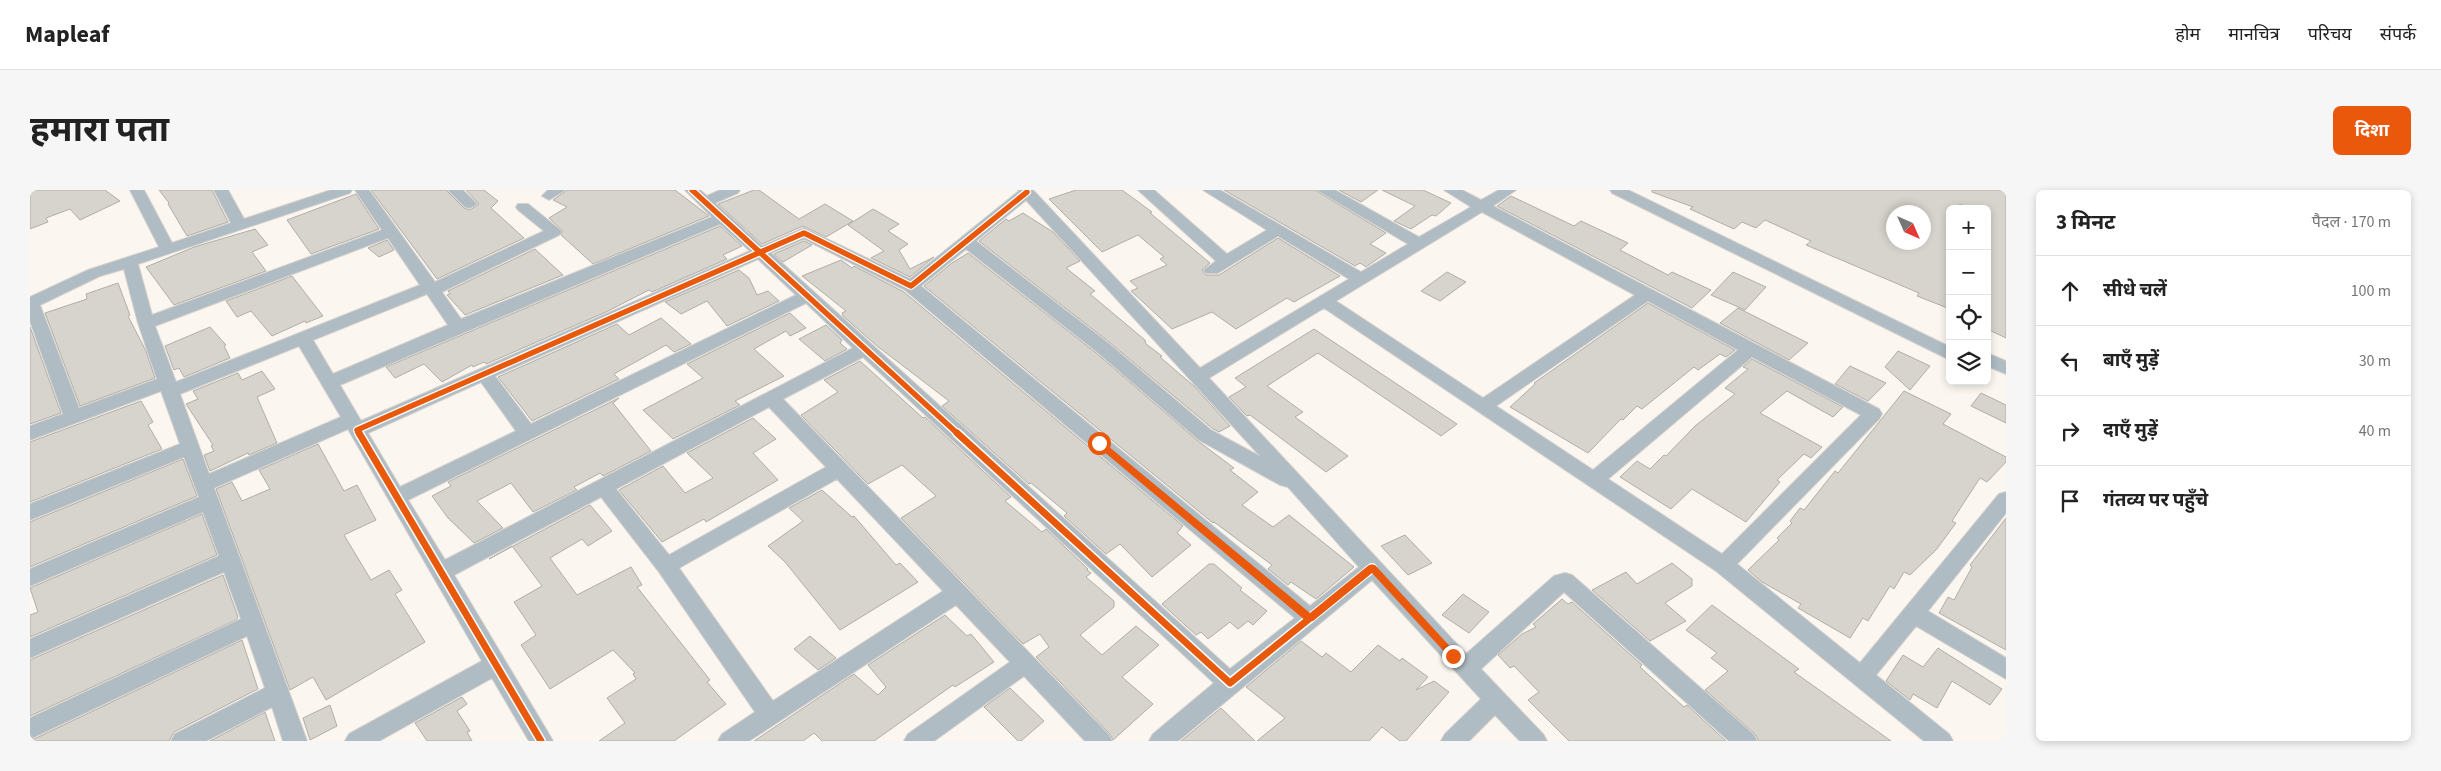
<!DOCTYPE html>
<html lang="hi">
<head>
<meta charset="utf-8">
<style>
  :root { --surface:#fff; --page:#f6f6f6; --text:#222; --muted:#767676; --line:#e0e0e0; --accent:#ea580c }
  body { margin:0; font-family:"Source Sans 3","Noto Sans Devanagari",sans-serif; background:var(--page); color:var(--text) }
  .controls { position:absolute; right:15px; top:15px; display:grid; overflow:hidden; border-radius:8px; box-shadow:0 2px 8px #0003 }
  .controls button { width:45px; height:45px; display:grid; place-items:center; padding:0; border:0; border-bottom:1px solid var(--line); background:var(--surface); color:var(--text); font:25px sans-serif }
  .compass { position:absolute; left:1856px; top:15px; width:45px; height:45px; border-radius:50%; background:var(--surface); box-shadow:0 2px 8px #0003; rotate:135deg }
  .stop { position:absolute; width:15px; height:15px; margin:-11px; border:4px solid #ea580c; border-radius:50%; background:#fff }
  .stop.end { background:#ea580c; border-color:#fff; box-shadow:0 1px 5px #0008 }
  .list { margin:0; padding:0; list-style:none }
  h2 { display:flex; justify-content:space-between; align-items:center; height:65px; margin:0; padding:0 20px; font-size:21px }
  h2 small { font-size:16px; font-weight:400; color:var(--muted) }
  .list li { display:grid; grid-template-columns:32px 1fr auto; gap:15px; align-items:center; box-sizing:border-box; height:70px; padding:0 20px; border-top:1px solid var(--line) }
  .list b { display:block; font-size:19px; white-space:nowrap }
  .list em { font-size:16px; font-style:normal; color:var(--muted) }
  .icon { flex:none; width:28px; height:28px; fill:none; stroke:currentColor; stroke-width:2; stroke-linecap:round; stroke-linejoin:round }
  .map { position:relative; flex:none; width:1976px; height:551px; overflow:hidden; border-radius:8px }
  header { display:flex; align-items:center; gap:30px; box-sizing:border-box; height:70px; padding:0 25px; background:var(--surface); border-bottom:1px solid var(--line) }
  header strong { font-size:24px }
  nav { display:flex; gap:28px; margin-inline-start:auto; font-size:18px }
  .intro { display:flex; align-items:center; justify-content:space-between; box-sizing:border-box; height:120px; padding:0 30px }
  h1 { margin:0; font-size:35px }
  .button { padding:12px 22px; border-radius:8px; background:var(--accent); color:#fff; font-size:18px; font-weight:700 }
  main { display:flex; gap:30px; padding:0 30px }
  aside { flex:1; background:var(--surface); border-radius:8px; box-shadow:0 2px 8px #0003 }
  .map>svg:first-child { display:block }
</style>
</head>
<body>
<header>
<strong>Mapleaf</strong>
<nav><a>होम</a><a>मानचित्र</a><a>परिचय</a><a>संपर्क</a></nav>
</header>
<div class="intro"><h1>हमारा पता</h1><a class="button">दिशा</a></div>
<main>
<div class="map">
<svg width="1976" height="551" viewBox="0 0 1976 551">
  <rect width="100%" height="100%" fill="#fbf7f0"/>
  <path fill="#d7d3cd" stroke="#b1aea7" fill-rule="evenodd" d="M0,0h75l15,11 -40,19 -10,-11 -24,9 2,4 -18,7z
    M129,0h53l16,32 -41,14 -19,-32 1,-1z
    M341,0h75l18,18 6,2 9,-6 -13,-14h18l14,11 -7,7 33,30 -87,41z
    M537,0h108l34,26 -116,48 -32,-29 2,-4 -14,-13 18,-11 -14,-7z
    M724,0h5l40,29 26,-15 28,17 -27,16 -23,-11 -41,18 -44,-40z
    M1046,0h46l30,22 -2,1 60,50 -8,7 4,5h13l59,-37 62,38 -46,26 -7,-4 -51,31 -24,-17 -40,17 -41,-38 7,-3 -8,-7 37,-16 -7,-6 4,-2 -26,-22 -36,17 -53,-53z
    M1194,0h91l71,43 -16,11 16,9 -20,14 -6,-4 -5,3z
    M1309,0h39l-17,12z
    M1352,0h41l28,13 -15,13 -4,-1 -21,14 -17,-8 21,-15z
    M1622,0h354v148l-19,-9v-120h-16l-11,-5 -4,5h-6v100l-33,-13 2,-3 -113,-48 5,-4 -46,-21 -9,8 -14,-6 -8,7 -44,-20 3,-2 -41,-15zM1864,22h30v30h-30z
    M326,4l23,35 -68,25 -24,-34z
    M1481,6l63,30 7,-5 47,22 -8,7 48,25 4,-3 39,18 -19,18 -195,-102z
    M843,19l26,15 -11,7 20,13 -9,6 11,19 24,-12 -24,20 -39,-19 13,-7 -36,-26z
    M993,23l30,19 27,29 -14,7 29,23 -5,3 55,46 1,4 16,12 -2,1 35,30 35,39 -11,6 -7,-4 -103,-86 -130,-101 27,-22 3,2z
    M690,36l22,20 -19,9 4,4 -75,33 -3,-2 -43,22 -120,52 -2,-2 -11,5 -1,-2 -30,17 -18,-18 -29,14 -9,-11z
    M225,39l13,16 -16,7 14,19 -92,34 -28,-38 48,-20z
    M357,50l7,10 -15,7 -11,-9z
    M774,51l8,4 -29,17 -9,-8z
    M505,59l28,26 -98,40 -18,-20 3,-1 -2,-3z
    M938,63l127,99 103,89 36,27 -4,2 28,22 -16,13 31,22 16,-12 65,52 -38,32 -25,-17 -3,3 -20,-16 4,-4 -58,-43 -1,1 -289,-237 28,-23z
    M811,70l11,8 2,-2 50,26 279,234 -6,7 14,12 -39,32 -32,-33 -14,10 -42,-38 3,-3 -36,-30 -2,1 -87,-78 7,-5 -72,-55 -34,-30 -1,-3 4,-2 -44,-35z
    M709,80l10,8 8,17 11,-4 11,10 -52,25 -20,-25 -26,13 -16,-12z
    M1417,82l19,10 -26,19 -19,-10z
    M1703,82l33,15 -21,23 -34,-15z
    M262,86l31,40 -17,7 -1,-2 -33,15 -21,-25 -14,6 -11,-16z
    M88,93l12,32 -2,1 18,35 9,27 -75,28 -35,-93 42,-14 -1,-5z
    M1618,113l87,47 -9,7 -6,-3 -22,16 -4,-3 -52,42 -5,-3 -14,14 -2,-1 -33,34 -78,-46 25,-23 -1,-1z
    M1708,118l70,35 -19,17 -69,-37z
    M760,123l16,15 -16,8 -4,-5 -32,18 30,27 -49,25 5,4 -67,34 -30,-29 60,-32 -16,-14z
    M631,128l30,26 -17,8 -8,-7 -52,29 5,5 -87,42 -34,-44 119,-53 12,11z
    M796,135l16,15 -2,3 7,6 -22,12 -26,-22z
    M0,137l31,86 -31,11z
    M180,137l16,18 -2,1 6,12 -46,19 -5,-9 -5,2 -9,-24z
    M1284,139l143,95 -16,12 -123,-83 -51,33 36,26 -8,5 53,39 -22,16 -76,-57 -3,1 -18,-19 17,-10 -11,-9z
    M1868,161l32,15 -20,24 -25,-23z
    M1722,169l91,48 -10,10 -46,-26 -27,22 62,34 -11,11 -7,-4 -27,26 3,2 -34,40 -54,-33 -21,20 -51,-32 17,-16 13,8 14,-14 2,1 29,-30 40,-32 -10,-6 23,-19 -5,-2z
    M830,171l63,57 2,-1 86,80 -6,4 37,31 4,-3 42,40 -1,1 4,3 -5,4 28,24v6l-34,28 22,20 34,-29 23,19 -37,32 31,27 -40,36 -4,-7 -73,-76 13,-10 -9,-13 -17,10 -122,-126 35,-22 -34,-31 -34,19 -67,-69 37,-23 -14,-12z
    M1820,176l36,17 -18,18 -33,-17z
    M232,181l13,18 -18,8 20,46 -28,12 -1,-2 -38,18 -6,-16 10,-4 -3,-5 2,-1 -27,-41 12,-5 -5,-8 45,-18 4,7z
    M1874,201l47,23 -8,10 63,33v5l-19,20 -7,-4 -28,43 4,2 -20,27 -26,25 -6,-3 -10,17 -4,-3 -22,35 -5,-3 -13,20 -52,-30 3,-4 -39,-22 -14,-12 31,-30 -2,-2 15,-15 -2,-2 10,-13 4,2 31,-39 3,2z
    M1951,203l25,12v18l-35,-17z
    M589,208l-6,5 38,48 -48,25 -3,-3 -26,14 3,3 -44,22 -22,-29 -34,18 26,27 -29,15 -26,-25 -16,-22 19,-10 -3,-4z
    M111,211l12,21 -5,3 14,24 -132,53v-60z
    M723,228l23,21 -23,14 25,27 -72,42 -2,-3 -42,23 -43,-52 44,-24 22,27 28,-15 -26,-25z
    M288,254l26,47 13,-6 19,35 -32,15 27,45 18,-10 13,20 -7,4 30,48 -99,58 -13,-23 -23,13 -74,-201 16,-7 10,19 28,-12 -11,-19z
    M153,269l14,37 -167,71v-45z
    M792,300l30,27 2,-1 42,49 4,-2 18,19 -78,48 -55,-68 -17,-16 35,-25 -14,-13z
    M560,315l22,26 -24,15 -6,-7 -32,19 27,37 54,-28 11,18 -5,2 73,93 -3,2 19,22 -52,37h-75l26,-18 -18,-25 29,-19 -3,-5 2,-1 -22,-23 -63,39 -29,-44 15,-10 -22,-33 28,-16 -30,-40 -23,13z
    M172,324l15,41 -187,82v-22l8,-3 -8,-24z
    M1976,328v132l-67,-37 9,-16 6,3 18,-33 -2,-2z
    M1375,345l27,28 -24,12 -27,-29z
    M1642,373l20,16v7l-27,17 21,18 -36,20 -58,-51 34,-18 11,12z
    M1179,374h5l28,24 -2,2 27,21 -14,14 -5,-4 -10,8 -8,-7 -22,17 -7,-7 -5,3 -34,-31z
    M193,385l15,42 -2,3 -206,96v-56z
    M1433,404l26,18 -20,21 -27,-18z
    M1532,409l6,5 4,-2 70,63 -2,2 44,40 3,-2 39,36h-157l-41,-41 11,-8 -25,-26 -4,2 -12,-13 24,-21 14,-7 -3,-3z
    M1682,415l87,64 -5,3 97,69h-132l-5,-8 -49,-43 23,-19 -17,-13 6,-5 -31,-23z
    M915,425l22,21 4,-2 23,28 -39,25 -2,-2 -79,56h-52l-8,-8 -11,8h-49l100,-67 24,21 8,-8 -18,-22z
    M780,446l26,22 -18,12 -24,-21z
    M212,450l16,49 -84,43 -5,9h-139z
    M1271,451l21,16 4,-4 25,19 27,-27 22,16 2,-3 26,19 -12,13 18,-9 15,11 -43,49h-6l-18,-14 -13,14h-112l28,-23 -39,-31z
    M1908,458l64,41 -12,16 -38,-24 -15,27 -24,-14 -3,6 -24,-19 17,-26 20,12z
    M980,498l34,33 -23,20h-3l-34,-34z
    M432,507l5,7 -10,7 13,20 -3,1 5,9h-45l-12,-18z
    M300,515l7,21 -27,14 -7,-22z
    M1191,518l34,33h-74z
    M235,522l10,29h-65z"/>
  <g fill="none" stroke-linecap="round" stroke-linejoin="round">
    <g stroke="#d6d1cc" stroke-width="2">
      <path id="minor" d="M100,0h14l28,53 59,-20 -17,-33h14l16,29 87,-29h21l-2,3 -212,71 14,51 230,-85 -27,-40h14l66,92 109,-51 -26,-21 -2,-3 2,-3h10l31,25 3,3 -3,3 -117,57 19,27 251,-102 -27,-27h15l7,6 13,-6h20l-2,3 -23,10 47,43 42,-18 106,51 109,-88 -1,-1h15l167,178 149,-89 -71,-43 -60,37h-12l-2,-3 12,-9 -78,-71h16l73,64 40,-24 -64,-40h17l141,82 47,-28 -91,-54h18l84,47 52,-30 -27,-17h18l19,10 18,-10h17l-23,16 386,203 3,5 -3,5 -142,145 123,99 139,-169 7,-2v21l-78,98 78,47v21l-90,-53 -40,49 73,59 4,7h-29l-208,-170 -392,-263 -115,70 257,276 88,-78 11,-3 7,2 181,159 4,7h-28l-165,-149 -83,77 62,65 4,7h-27l-25,-26 -26,26h-28l4,-7 36,-35 -109,-119 -194,161h-29l4,-7 61,-51 -351,-326 -80,42 325,335 4,7h-27l-61,-65 -90,65h-30l4,-7 102,-72 -54,-57 -207,136h-31l4,-7 33,-22 -96,-140 -58,-75 -147,78 99,166h-24l-37,-63 -113,63h-34l4,-7 133,-73 -134,-232 -134,59 93,253h-24l-11,-34 -66,34h-35l4,-7 90,-46 -18,-52 -217,103v-21l211,-99 -17,-47 -194,86v-19l189,-83 -16,-44 -173,74v-17l169,-72 -15,-40 -154,63v-16l150,-60 -19,-53 -131,49v-14l33,-12 -33,-93v-24l58,-27 71,-23zM996,10l235,257 -50,-27 -103,-87 -132,-102zM1452,22l153,83 -152,103 -147,-97zM690,34l30,27 -389,170 -21,-36zM358,48l32,47 -244,97 -21,-56zM774,49l101,51 390,328 -65,51 -459,-416zM936,59l130,102 103,89 81,45 8,2 71,80 -49,39 -389,-320zM728,69l38,36 -265,129 -36,-48zM94,79l14,54 19,56 -78,29 -39,-103 60,-29zM397,104l21,31 -115,49 -20,-34zM1618,111l90,49 -145,120 -97,-64zM776,113l47,45 -408,212 -37,-60zM269,156l42,71 -132,57 -29,-80zM1722,167l109,58 -139,139 -114,-75zM451,192l35,49 -116,56 -32,-54zM739,217l57,60 -157,88 -53,-66zM807,289l106,112 -170,110 -94,-133z
        M418,0h15l14,14 -7,4 -5,-1z
        M518,0h17l-16,10 -7,-4z
        M1580,0h18l322,157v13l-338,-167z
        M1957,163l19,8v13l-19,-8z"/>
    </g>
    <use href="#minor" fill="#afbcc4" fill-rule="evenodd"/>
    <g stroke="#fff" stroke-width="8">
      <path id="cycleway-far1" d="M662,0l266,244
        M329,244l-2,-4 447,-197 107,53 116,-94"/>
    </g>
    <g stroke="#fff" stroke-width="10">
      <path id="cycleway" d="M329,243l182,308
        M927,243l273,250 142,-115"/>
    </g>
    <use href="#cycleway-far1" stroke="#e8590c" stroke-width="5.5"/>
    <use href="#cycleway" stroke="#e8590c" stroke-width="7"/>
  </g>
  <path fill="#ea580c" d="M1066,251h6l208,172 59,-48h6l81,88v5h-6l-78,-85 -59,48h-7l-210,-176z"/>
</svg>
<div class="controls">
<button>+</button>
<button>−</button>
<button><svg class="icon" aria-label="locate" viewBox="0 0 24 24"><circle cx="12" cy="12" r="6"/><path d="M12 2v4M12 18v4M2 12h4M18 12h4"/></svg></button>
<button><svg class="icon" aria-label="layers" viewBox="0 0 24 24"><path d="M12 4l9 5-9 5-9-5zM3 14l9 5 9-5"/></svg></button>
</div>
<svg class="compass" viewBox="-18 -18 36 36"><path d="M0-13l5 13h-10z" fill="#e53935"/><path d="M0 13l5-13h-10z" fill="#767676"/></svg>
<div class="stop" style="left:1069px;top:253px"></div>
<div class="stop end" style="left:1423px;top:466px"></div>
</div>
<aside>
<h2>3 मिनट<small>पैदल · 170 m</small></h2>
<ul class="list">
<li><svg class="icon" aria-label="ahead" viewBox="0 0 24 24"><path d="M12 20V5M6 11l6-6 6 6"/></svg><div><b>सीधे चलें</b></div><em>100 m</em></li>
<li><svg class="icon" aria-label="left" viewBox="0 0 24 24"><path d="M17 20v-9H6M10 6l-5 5 5 5"/></svg><div><b>बाएँ मुड़ें</b></div><em>30 m</em></li>
<li><svg class="icon" aria-label="right" viewBox="0 0 24 24"><path d="M7 20v-9h11M14 6l5 5-5 5"/></svg><div><b>दाएँ मुड़ें</b></div><em>40 m</em></li>
<li><svg class="icon" aria-label="arrive" viewBox="0 0 24 24"><path d="M6 21V4h12l-3 4 3 4H6"/></svg><div><b>गंतव्य पर पहुँचे</b></div></li>
</ul>
</aside>
</main>
</body>
</html>
